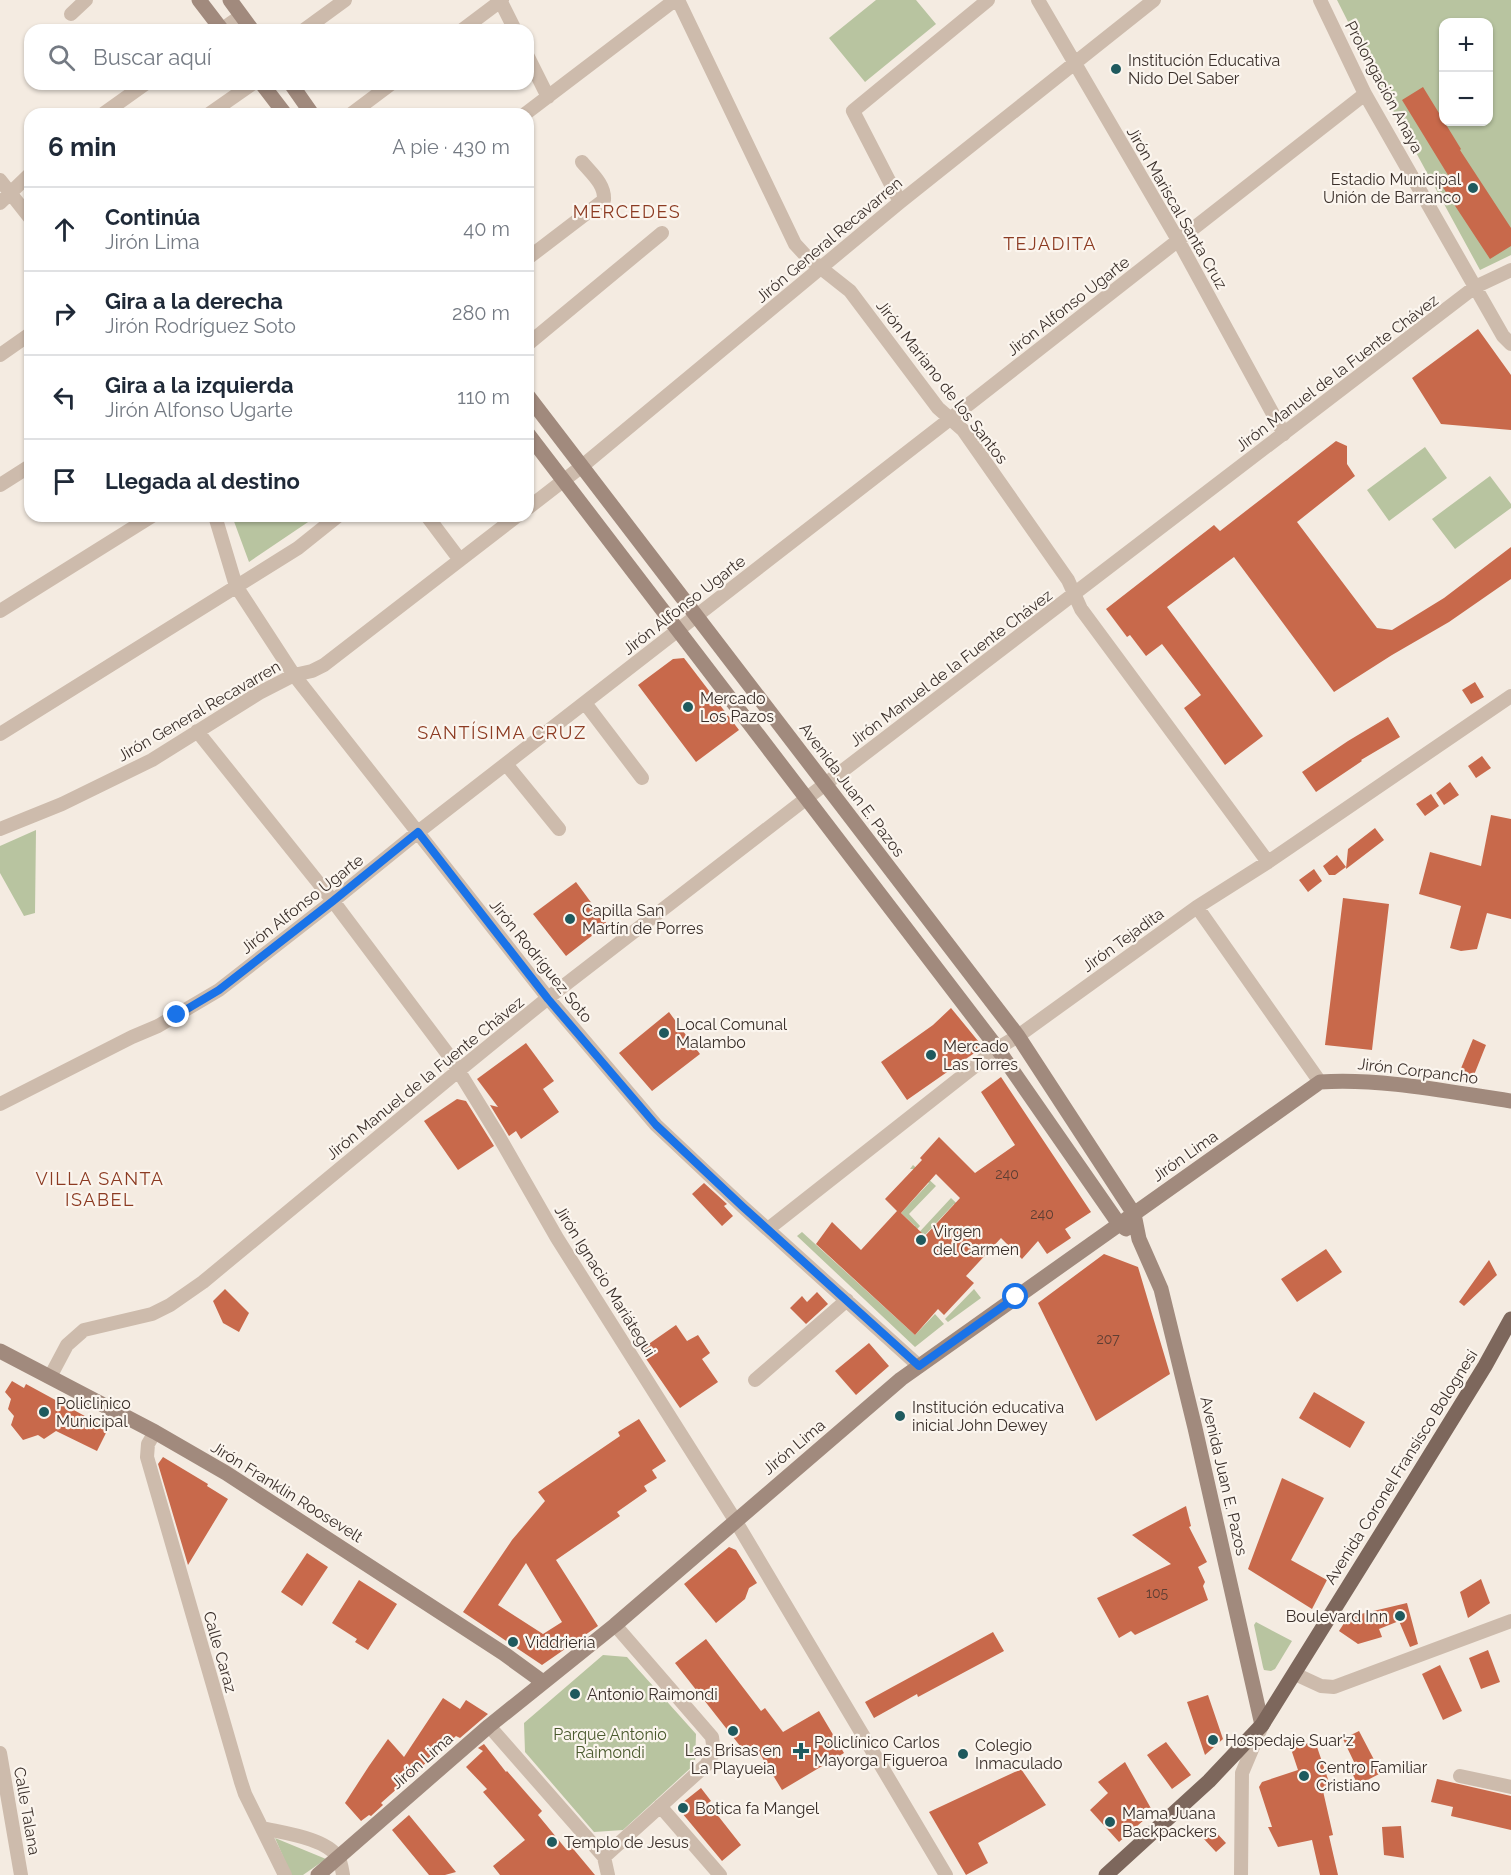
<!DOCTYPE html>
<html lang="es">
<head>
<meta charset="utf-8">
<style>
  :root { --surface:#fff; --page:#f6f6f7; --text:#1f2937; --muted:#747a83; --line:#e0e1e3 }
  body { margin:0; font-family:Raleway,sans-serif; background:var(--page); color:var(--text) }
  .controls { position:absolute; right:18px; top:18px; display:grid; overflow:hidden; border-radius:12px; box-shadow:0 2px 4px #0004 }
  .controls button { width:54px; height:54px; display:grid; place-items:center; padding:0; border:0; border-bottom:2px solid var(--line); background:var(--surface); color:var(--text); font:30px sans-serif }
  .stop { position:absolute; width:18px; height:18px; margin:-14px; border:4px solid #1a73e8; border-radius:50%; background:#fff }
  .stop.end { background:#1a73e8; border-color:#fff; box-shadow:0 2px 6px #0008 }
  .list { margin:0; padding:0; list-style:none }
  h2 { display:flex; justify-content:space-between; align-items:center; height:78px; margin:0; padding:0 24px; font-size:26px }
  h2 small { font-size:20px; font-weight:400; color:var(--muted) }
  .list li { display:grid; grid-template-columns:39px 1fr auto; gap:18px; align-items:center; box-sizing:border-box; height:84px; padding:0 24px; border-top:2px solid var(--line) }
  .list b { display:block; font-size:22px; white-space:nowrap }
  .list p { margin:0; font-size:20px; white-space:nowrap; color:var(--muted) }
  .list em { font-size:20px; font-style:normal; color:var(--muted) }
  .icon { flex:none; width:33px; height:33px; fill:none; stroke:currentColor; stroke-width:2; stroke-linecap:round; stroke-linejoin:round }
  .map { position:relative; flex:none; width:1511px; height:1875px; overflow:hidden }
  .search { position:absolute; background:var(--surface); box-shadow:0 2px 4px #0004; left:24px; top:24px; width:510px; height:66px; display:flex; align-items:center; gap:15px; box-sizing:border-box; padding:0 21px; border-radius:18px; color:var(--muted); font-size:22px }
  .panel { position:absolute; background:var(--surface); box-shadow:0 2px 4px #0004; left:24px; top:108px; width:510px; height:414px; border-radius:18px }
  .map>svg:first-child { display:block }
</style>
</head>
<body>
<div class="map">
<svg width="1511" height="1875" viewBox="0 0 1511 1875">
  <rect width="100%" height="100%" fill="#f4ebe1"/>
  <path fill="#b8c4a0" fill-rule="evenodd" d="M876,0h40l20,24 -71,58 -36,-44z
    M1337,0h174v255l-31,15 -91,-167zM1444,22h44v100h-44z
    M1425,447l22,31 -58,43 -22,-31z
    M1490,476l21,28v4l-56,41 -23,-30z
    M232,516h85l-68,46z
    M36,830l-1,83 -11,3 -24,-43v-27z
    M913,1165l23,21 -27,28 11,12 -26,28 -7,2 28,-30 -14,-13 28,-30 -16,-14h-3z
    M951,1198l21,20h-4l-14,-14 -29,31 8,8 -21,-3z
    M802,1232l113,103 20,-21 9,10 -29,23 -118,-111z
    M974,1289l7,9 -33,24 -3,-3z
    M1256,1622l36,19 -17,28 -4,2 -7,-1 -1,-3 -9,-42z
    M603,1655l24,2 69,77 -1,30 -72,66 -29,2 -69,-80 -1,-29z
    M275,1838l51,21 -23,16h-12z"/>
  <path fill="#c8694b" fill-rule="evenodd" d="M1423,87l38,62 -1,1 51,78v18l-21,13 -48,-73 9,-6 -49,-80z
    M1478,329l33,46v55l-70,-6 -29,-46z
    M1336,441l11,5v18l8,12 -58,46 80,106 15,2 52,-32 67,-51v32l-62,43 -57,33 -58,37 -100,-135 -67,50 96,129 -38,29 -41,-57 17,-13 -39,-51 -16,12 -16,-21 -3,2 -21,-28 108,-84 6,6z
    M684,658l55,72 -43,32 -58,-77 35,-26z
    M1475,682l9,15 -13,7 -9,-14z
    M1388,717l12,20 -39,23 1,1 -46,31 -14,-20 46,-31z
    M1482,756l9,12 -15,10 -8,-12z
    M1450,782l9,13 -15,10 -8,-12z
    M1431,794l8,12 -14,10 -9,-12z
    M1491,815l20,4v100l-24,-6 -10,36 -16,2 -11,-3 11,-42 -42,-12 11,-42 51,14z
    M1375,828l9,12 -38,29 2,-20z
    M1337,855l9,12 -11,8h-6l-6,-9z
    M1314,869l8,12 -14,11 -9,-12z
    M576,882l31,42 -41,32 -33,-42z
    M1343,898l46,6 -17,146 -47,-5z
    M951,1008l32,39 -76,53 -26,-38 52,-37z
    M669,1012l31,42 -48,37 -33,-38z
    M1473,1039l13,6 -14,35 -15,-2z
    M526,1043l28,38 -11,8 16,23 -38,27 -5,-8 -7,5 -19,-31 8,2 -21,-28z
    M1001,1077l90,135 -26,17 6,9 -24,16 -9,-13 -16,18 -21,-21 -35,38 8,7 -30,32 -6,-6 -23,26 -99,-91 16,-22 29,28 36,-39 -12,-12 37,-39 -2,-2 19,-21 36,36 40,-28 -34,-53zM936,1174l24,24 -35,38 -24,-23z
    M457,1099l9,2 28,45 -36,24 -34,-49z
    M704,1183l23,21 -3,2 9,10 -11,10 -30,-32z
    M1326,1249l16,23 -45,30 -16,-23z
    M1104,1254l34,13 32,107 -74,47 -58,-118z
    M1489,1260l8,15 -33,31 -5,-4z
    M225,1289l24,24 -10,19 -16,-9 -10,-22z
    M817,1292l11,12 -22,20 -16,-16 12,-12 5,6z
    M676,1325l11,16 11,-6 12,18 -8,6 16,23 -38,26 -40,-58z
    M869,1343l20,23 -33,29 -21,-24z
    M12,1381l12,7 2,-4 79,43 -1,2 3,2 -10,20 -41,-20 -12,8 -6,-4 -15,5 -12,-15 3,-9 -6,-7 3,-10 -6,-7z
    M1314,1392l51,30 -15,26 -51,-30z
    M639,1419l27,42 -14,9 5,8 -13,8 3,5 -30,21 3,4 -64,44 42,66 -56,39 -79,-53 49,-72 33,-39 -7,-9 82,-56 -2,-4zM526,1563l36,59 -19,12 -45,-29z
    M163,1457l45,27 -1,2 21,13 -40,66 -30,-101z
    M1282,1478l42,20 -33,62 36,20 -15,29 -64,-40z
    M1186,1506l5,20 -2,1 18,35 -9,5 7,15 -2,4 5,14 -73,35 -4,-4 -12,7 -22,-40 74,-34 -39,-29z
    M729,1547l7,3 21,33 -8,5 -4,11 -29,24 -32,-39z
    M307,1553l21,14 -26,39 -21,-14z
    M1481,1579l9,24 -22,15 -8,-26z
    M359,1580l38,24 -29,46 -13,-8 2,-3 -25,-16z
    M1407,1603l11,41 -8,3 -11,-26 -20,8 3,8 -24,7 -19,-13 9,-14z
    M993,1632l11,19 -86,46 -1,-3 -43,24 -9,-16z
    M706,1639l55,72 4,-3 18,24 36,-21 25,42 -62,37 -28,-46 -10,7 -69,-88z
    M1488,1650l12,32 -19,7 -12,-31z
    M1440,1665l22,46 -19,9 -21,-46z
    M1208,1695l15,44 -18,16 -18,-53z
    M443,1698l17,11 6,-9 22,14 -28,24 -4,-2 -75,67 2,2 -12,11 -2,-1 -8,6 -16,-18 24,-37 19,-27 16,18z
    M1359,1731l22,42 -23,12 -9,-18 6,-3 -12,-25z
    M1315,1741l16,47 -8,3 10,44 -4,1 9,39h-18l-8,-35 -34,7 -10,-20h4l-13,-40 3,-5 36,-12 -6,-18 4,-5z
    M1166,1742l25,33 -19,14 -25,-34z
    M484,1744l22,28 1,-1 35,40 -4,4 28,34 4,-4 25,30h-95l-7,-9 32,-26 -42,-48 4,-3 -21,-22 17,-16 -5,-3z
    M1125,1762l28,50 -34,30 -29,-32 18,-17 -10,-11z
    M1021,1769l25,36 -68,38 10,20 -22,12 -37,-63z
    M1437,1779l74,17v34l-60,-14 2,-9 -22,-5z
    M701,1788l10,13 -3,2 33,42 -19,16 -45,-54z
    M409,1815l47,57 -11,3h-16l-37,-45z
    M1401,1826l3,32 -20,-3 -2,-28z
    M1213,1829l13,14 -10,9 -13,-14z"/>
  <g fill="none" stroke-linecap="round" stroke-linejoin="round">
    <path stroke="#cdbbac" stroke-width="14" d="M500,0l15,30
      M678,0l117,244 12,13 43,34 88,117 25,22 105,150 13,29 187,253
      M1038,0l140,240 106,194
      M1320,0l45,94 138,242 8,8
      M71,14l15,-14
      M221,30l20,-14
      M304,30l41,-30
      M462,30l40,-30
      M528,57l20,40
      M103,114l42,-30
      M209,114l43,-30
      M351,114l40,-30
      M525,114l150,-114
      M0,180l30,38
      M900,202l-47,-91 135,-111
      M0,203l30,-29
      M528,258l76,-58c1,-16 -13,-27 -22,-38
      M528,344l134,-111
      M0,355l30,-21
      M0,485l30,-19
      M528,508l53,-41 319,-265 254,-202
      M215,516l21,70 58,89 254,323 108,127 87,82 176,159
      M427,516l33,44
      M0,611l152,-95
      M585,703l57,75
      M197,731l136,170 117,156 48,78 59,103 178,282 211,355
      M0,734l298,-186 40,-32
      M506,764l53,65
      M0,829l62,-25 90,-44 107,-67 35,-18 18,-4 12,-6 193,-149
      M1197,907l123,175
      M0,1104l132,-67 26,-11 61,-36 114,-89 85,-69 532,-413 415,-325
      M768,1229l230,-181 20,-12 179,-129 71,-45 243,-166
      M50,1377l17,-32 17,-15 68,-16 18,-9 33,-23 255,-211 90,-73 259,-200 668,-511 36,-17
      M755,1380l92,-80
      M155,1432l-7,12 -1,13 94,325 4,12 40,81
      M1295,1674l26,12 13,1 177,-66
      M489,1726l115,131 4,18
      M0,1753l21,122
      M1460,1776l51,11
      M660,1806l60,69
      M262,1828c21,5 63,10 76,29 3,4 4,12 5,18
      M604,1857l102,-92 8,-13 -2,-15 -97,-112
      M1241,1875l1,-102 19,-45"/>
    <path stroke="#a18a7d" stroke-width="15" d="M199,0l23,30
      M230,0l22,30
      M262,84l23,30
      M291,84l21,30
      M528,396l490,640 116,178 5,25 22,50 34,139 67,297
      M528,434l464,607 127,183 7,5
      M0,1351l155,81 71,41 277,180 40,29
      M318,1875l171,-149 126,-101 286,-246 419,-297c63,-4 129,10 191,19"/>
    <path stroke="#7d675c" stroke-width="15" d="M1106,1875l103,-94 53,-56 152,-244 71,-115 26,-47"/>
  </g>
  <g fill="none" stroke-linecap="round" stroke-linejoin="round">
    <path stroke="#1a73e8" stroke-width="8" d="M177,1015l42,-25 114,-89 85,-69 130,167 108,126 87,82 176,159 97,-69"/>
  </g>
  <g fill="#1f5a5e" stroke="#fbf5ee" stroke-width="2">
    <circle cx="1116" cy="69" r="6"/>
    <circle cx="1473" cy="188" r="6"/>
    <circle cx="688" cy="707" r="6"/>
    <circle cx="570" cy="919" r="6"/>
    <circle cx="664" cy="1033" r="6"/>
    <circle cx="931" cy="1055" r="6"/>
    <circle cx="921" cy="1240" r="6"/>
    <circle cx="44" cy="1412" r="6"/>
    <circle cx="900" cy="1416" r="6"/>
    <circle cx="1400" cy="1616" r="6"/>
    <circle cx="513" cy="1642" r="6"/>
    <circle cx="575" cy="1694" r="6"/>
    <circle cx="733" cy="1731" r="6"/>
    <circle cx="1213" cy="1740" r="6"/>
    <path d="M798 1742h6v6h6v6h-6v6h-6v-6h-6v-6h6z"/>
    <circle cx="963" cy="1754" r="6"/>
    <circle cx="1304" cy="1776" r="6"/>
    <circle cx="683" cy="1808" r="6"/>
    <circle cx="1110" cy="1822" r="6"/>
    <circle cx="552" cy="1842" r="6"/>
  </g>
  <g text-anchor="middle" dominant-baseline="central" stroke-width="4.5" stroke-linejoin="round" paint-order="stroke">
    <g font-size="14" fill="#5e3e33">
      <text x="1007" y="1174">240</text>
      <text x="1042" y="1214">240</text>
      <text x="1108" y="1339">207</text>
      <text x="1157" y="1593">105</text>
    </g>
    <g font-size="16" fill="#3b302b" stroke="#fbf5ee" text-anchor="start">
      <text x="1128" y="60">Institución Educativa<tspan x="1128" dy="18">Nido Del Saber</tspan></text>
      <text x="1461" y="179" text-anchor="end">Estadio Municipal<tspan x="1461" dy="18">Unión de Barranco</tspan></text>
      <text x="700" y="698">Mercado<tspan x="700" dy="18">Los Pazos</tspan></text>
      <text x="582" y="910">Capilla San<tspan x="582" dy="18">Martín de Porres</tspan></text>
      <text x="676" y="1024">Local Comunal<tspan x="676" dy="18">Malambo</tspan></text>
      <text x="943" y="1046">Mercado<tspan x="943" dy="18">Las Torres</tspan></text>
      <text x="933" y="1231">Virgen<tspan x="933" dy="18">del Carmen</tspan></text>
      <text x="56" y="1403">Policlinico<tspan x="56" dy="18">Municipal</tspan></text>
      <text x="912" y="1407">Institución educativa<tspan x="912" dy="18">inicial John Dewey</tspan></text>
      <text x="1388" y="1616" text-anchor="end">Boulevard Inn</text>
      <text x="525" y="1642">Viddrieria</text>
      <text x="587" y="1694">Antonio Raimondi</text>
      <text x="1225" y="1740">Hospedaje Suar'z</text>
      <text x="814" y="1742">Policlínico Carlos<tspan x="814" dy="18">Mayorga Figueroa</tspan></text>
      <text x="975" y="1745">Colegio<tspan x="975" dy="18">Inmaculado</tspan></text>
      <text x="733" y="1750" text-anchor="middle">Las Brisas en<tspan x="733" dy="18">La Playueia</tspan></text>
      <text x="1316" y="1767">Centro Familiar<tspan x="1316" dy="18">Cristiano</tspan></text>
      <text x="695" y="1808">Botica fa Mangel</text>
      <text x="1122" y="1813">Mama Juana<tspan x="1122" dy="18">Backpackers</tspan></text>
      <text x="564" y="1842">Templo de Jesus</text>
    </g>
    <g font-size="16" fill="#3b302b" stroke="#fbf5ee">
      <text transform="translate(1384 87) rotate(62)">Prolongación Anaya</text>
      <text transform="translate(1177 208) rotate(60)">Jirón Mariscal Santa Cruz</text>
      <text transform="translate(829 240) rotate(-40)">Jirón General Recavarren</text>
      <text transform="translate(1068 306) rotate(-38)">Jirón Alfonso Ugarte</text>
      <text transform="translate(1337 373) rotate(-37)">Jirón Manuel de la Fuente Chávez</text>
      <text transform="translate(942 382) rotate(52)">Jirón Mariano de los Santos</text>
      <text transform="translate(684 605) rotate(-38)">Jirón Alfonso Ugarte</text>
      <text transform="translate(951 668) rotate(-37)">Jirón Manuel de la Fuente Chávez</text>
      <text transform="translate(199 711) rotate(-30)">Jirón General Recavarren</text>
      <text transform="translate(852 790) rotate(53)">Avenida Juan E. Pazos</text>
      <text transform="translate(302 904) rotate(-38)">Jirón Alfonso Ugarte</text>
      <text transform="translate(1123 940) rotate(-36)">Jirón Tejadita</text>
      <text transform="translate(541 961) rotate(51)">Jirón Rodríguez Soto</text>
      <text transform="translate(1418 1071) rotate(7)">Jirón Corpancho</text>
      <text transform="translate(425 1078) rotate(-39)">Jirón Manuel de la Fuente Chávez</text>
      <text transform="translate(1185 1156) rotate(-35)">Jirón Lima</text>
      <text transform="translate(605 1281) rotate(58)">Jirón Ignacio Mariátegui</text>
      <text transform="translate(794 1447) rotate(-40)">Jirón Lima</text>
      <text transform="translate(1401 1467) rotate(-58)">Avenida Coronel Fransisco Bolognesi</text>
      <text transform="translate(1224 1476) rotate(77)">Avenida Juan E. Pazos</text>
      <text transform="translate(287 1492) rotate(32)">Jirón Franklin Roosevelt</text>
      <text transform="translate(220 1652) rotate(74)">Calle Caraz</text>
      <text transform="translate(422 1761) rotate(-41)">Jirón Lima</text>
      <text transform="translate(27 1811) rotate(80)">Calle Talana</text>
    </g>
    <g font-size="16" fill="#4a5a2e" stroke="#fbf5ee">
      <text x="610" y="1734">Parque Antonio<tspan x="610" dy="18">Raimondi</tspan></text>
    </g>
    <g font-size="18" letter-spacing="1.5" fill="#8c3b22" stroke="#fbf5ee">
      <text x="627" y="211">MERCEDES</text>
      <text x="1050" y="243">TEJADITA</text>
      <text x="502" y="732">SANTÍSIMA CRUZ</text>
      <text x="100" y="1178">VILLA SANTA<tspan x="100" dy="21">ISABEL</tspan></text>
    </g>
  </g>
</svg>
<div class="controls">
<button>+</button>
<button>−</button>
</div>
<div class="stop" style="left:1016px;top:1297px"></div>
<div class="stop end" style="left:177px;top:1015px"></div>
<div class="search"><svg class="icon" aria-label="search" viewBox="0 0 24 24"><circle cx="10" cy="10" r="6"/><path d="M15 15l6 6"/></svg>Buscar aquí</div>
<section class="panel">
<h2>6 min<small>A pie · 430 m</small></h2>
<ul class="list">
<li><svg class="icon" aria-label="ahead" viewBox="0 0 24 24"><path d="M12 20V5M6 11l6-6 6 6"/></svg><div><b>Continúa</b><p>Jirón Lima</p></div><em>40 m</em></li>
<li><svg class="icon" aria-label="right" viewBox="0 0 24 24"><path d="M7 20v-9h11M14 6l5 5-5 5"/></svg><div><b>Gira a la derecha</b><p>Jirón Rodríguez Soto</p></div><em>280 m</em></li>
<li><svg class="icon" aria-label="left" viewBox="0 0 24 24"><path d="M17 20v-9H6M10 6l-5 5 5 5"/></svg><div><b>Gira a la izquierda</b><p>Jirón Alfonso Ugarte</p></div><em>110 m</em></li>
<li><svg class="icon" aria-label="arrive" viewBox="0 0 24 24"><path d="M6 21V4h12l-3 4 3 4H6"/></svg><div><b>Llegada al destino</b></div></li>
</ul>
</section>
</div>
</body>
</html>
